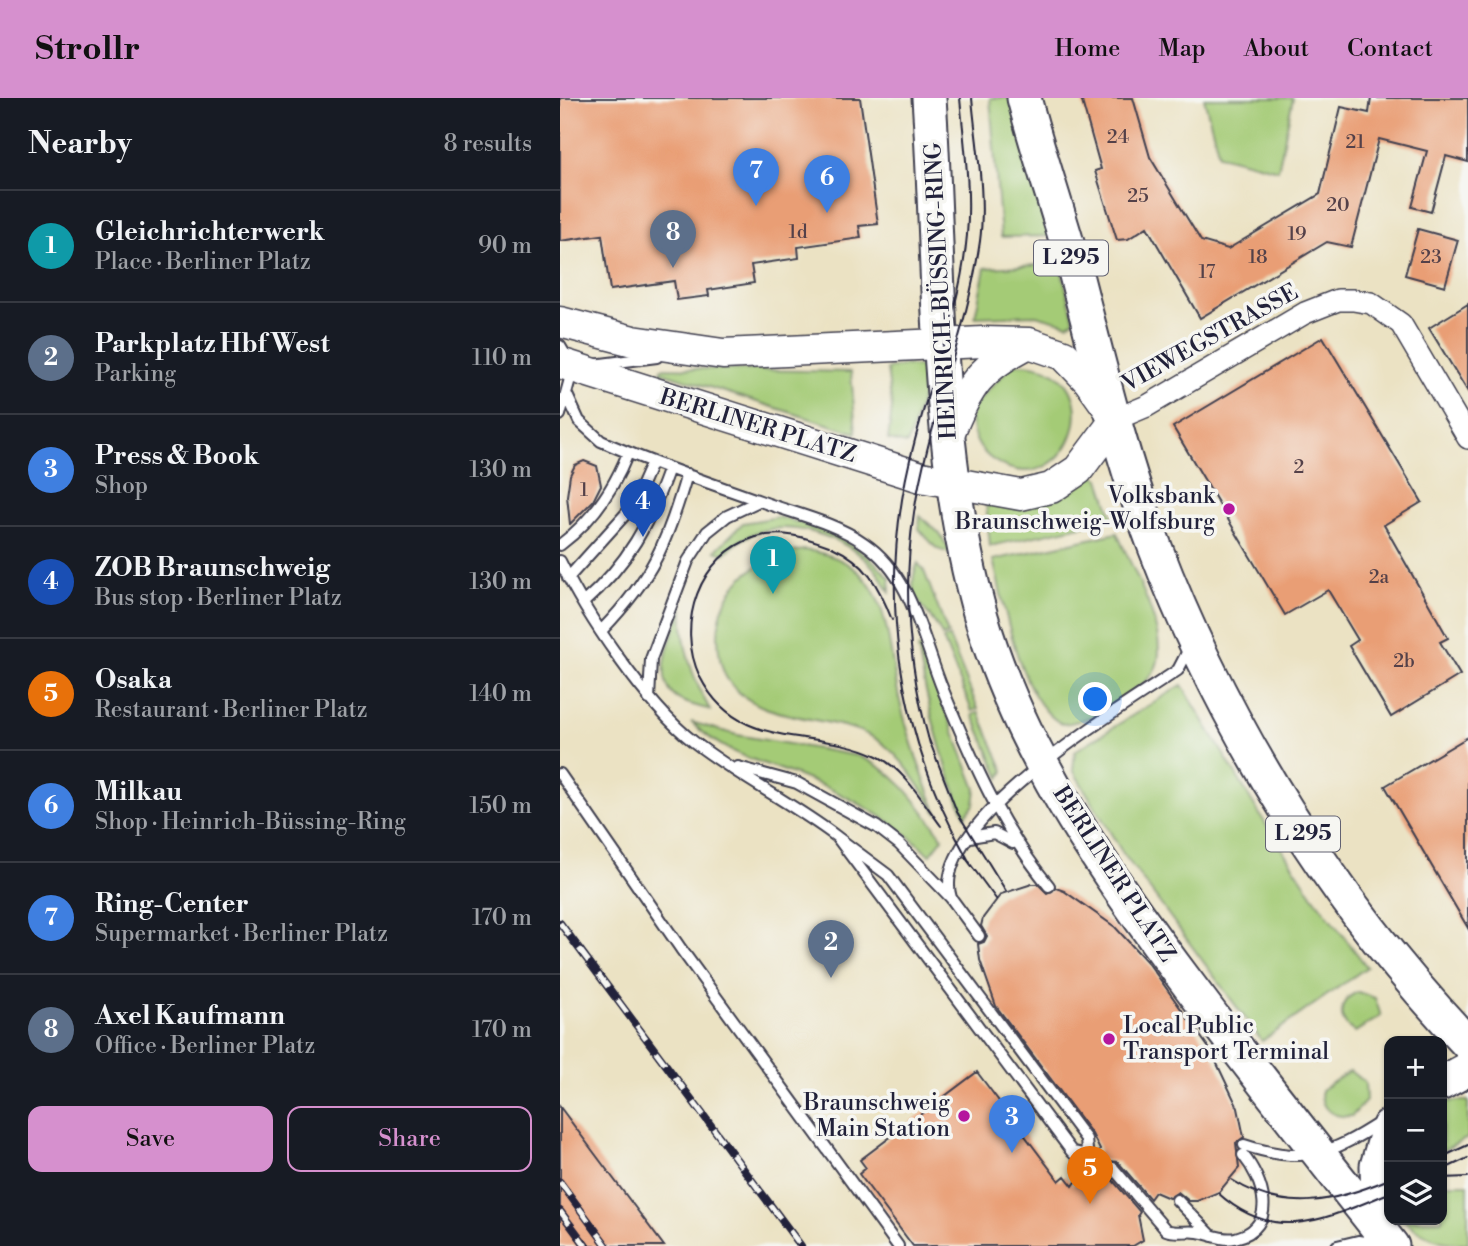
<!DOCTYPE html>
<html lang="en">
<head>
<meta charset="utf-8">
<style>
  :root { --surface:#171b24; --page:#20242c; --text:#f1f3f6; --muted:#9ea1a6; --line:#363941; --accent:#d690ce }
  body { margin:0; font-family:"Libre Bodoni",serif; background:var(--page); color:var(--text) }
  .controls { position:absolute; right:21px; bottom:21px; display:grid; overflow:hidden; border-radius:14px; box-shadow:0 2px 5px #0004 }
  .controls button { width:63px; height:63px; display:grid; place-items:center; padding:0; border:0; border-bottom:2px solid var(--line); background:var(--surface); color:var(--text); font:35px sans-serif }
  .you { position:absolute; left:536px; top:602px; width:24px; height:24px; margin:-18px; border:5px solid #fff; border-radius:50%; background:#1a73e8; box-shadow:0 0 0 10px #1a73e833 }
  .badge { display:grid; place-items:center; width:46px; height:46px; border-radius:50%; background:var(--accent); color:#fff; font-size:23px; font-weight:700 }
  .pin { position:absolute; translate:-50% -58px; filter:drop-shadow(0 2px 4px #0008) }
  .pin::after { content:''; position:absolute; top:37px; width:24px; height:21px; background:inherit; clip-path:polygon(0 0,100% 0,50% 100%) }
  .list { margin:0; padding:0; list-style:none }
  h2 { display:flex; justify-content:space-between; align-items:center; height:91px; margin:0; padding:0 28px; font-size:30px }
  h2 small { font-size:23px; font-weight:400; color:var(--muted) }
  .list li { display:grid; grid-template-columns:46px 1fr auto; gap:21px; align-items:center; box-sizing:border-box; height:112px; padding:0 28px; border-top:2px solid var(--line) }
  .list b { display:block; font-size:26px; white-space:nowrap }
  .list p { margin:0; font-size:23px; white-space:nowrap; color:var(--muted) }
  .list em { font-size:23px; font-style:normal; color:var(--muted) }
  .actions { display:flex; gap:14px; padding:21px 28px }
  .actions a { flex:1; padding:16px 0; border:2px solid var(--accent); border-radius:14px; text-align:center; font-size:24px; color:var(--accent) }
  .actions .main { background:var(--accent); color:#111 }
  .icon { flex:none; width:38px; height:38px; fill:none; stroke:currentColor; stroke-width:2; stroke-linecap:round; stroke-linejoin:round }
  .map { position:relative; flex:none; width:908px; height:1148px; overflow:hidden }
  header { display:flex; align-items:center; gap:42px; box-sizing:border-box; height:98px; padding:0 35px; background:var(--accent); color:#111 }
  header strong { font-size:33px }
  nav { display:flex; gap:38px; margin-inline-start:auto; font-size:24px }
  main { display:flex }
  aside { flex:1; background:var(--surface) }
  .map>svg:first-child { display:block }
</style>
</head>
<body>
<header>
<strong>Strollr</strong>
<nav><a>Home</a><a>Map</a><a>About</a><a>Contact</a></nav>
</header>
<main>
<aside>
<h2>Nearby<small>8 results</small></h2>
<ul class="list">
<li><span class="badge" style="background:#0f9aa8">1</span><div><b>Gleichrichterwerk</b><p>Place · Berliner Platz</p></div><em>90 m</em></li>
<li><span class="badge" style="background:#5c6f8a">2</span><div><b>Parkplatz Hbf West</b><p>Parking</p></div><em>110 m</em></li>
<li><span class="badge" style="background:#3f7fe0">3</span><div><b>Press &amp; Book</b><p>Shop</p></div><em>130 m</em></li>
<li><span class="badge" style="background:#1a4fb4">4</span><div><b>ZOB Braunschweig</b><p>Bus stop · Berliner Platz</p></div><em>130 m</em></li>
<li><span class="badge" style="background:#e8710a">5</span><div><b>Osaka</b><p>Restaurant · Berliner Platz</p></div><em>140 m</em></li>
<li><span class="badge" style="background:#3f7fe0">6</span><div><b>Milkau</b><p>Shop · Heinrich-Büssing-Ring</p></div><em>150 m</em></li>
<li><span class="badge" style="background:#3f7fe0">7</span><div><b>Ring-Center</b><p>Supermarket · Berliner Platz</p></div><em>170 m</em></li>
<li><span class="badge" style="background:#5c6f8a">8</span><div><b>Axel Kaufmann</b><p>Office · Berliner Platz</p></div><em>170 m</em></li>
</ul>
<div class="actions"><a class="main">Save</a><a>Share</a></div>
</aside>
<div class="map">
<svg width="908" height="1148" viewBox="0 0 908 1148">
  <rect width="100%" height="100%" fill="#f6f6f2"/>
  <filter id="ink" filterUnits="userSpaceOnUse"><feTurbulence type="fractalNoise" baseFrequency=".0143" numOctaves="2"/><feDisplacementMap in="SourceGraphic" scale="14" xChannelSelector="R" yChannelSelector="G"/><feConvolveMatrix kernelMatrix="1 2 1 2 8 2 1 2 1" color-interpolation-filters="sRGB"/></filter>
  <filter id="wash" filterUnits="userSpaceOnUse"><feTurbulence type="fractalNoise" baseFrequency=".00686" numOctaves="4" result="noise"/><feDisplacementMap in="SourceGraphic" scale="28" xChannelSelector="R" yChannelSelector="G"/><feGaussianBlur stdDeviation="1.57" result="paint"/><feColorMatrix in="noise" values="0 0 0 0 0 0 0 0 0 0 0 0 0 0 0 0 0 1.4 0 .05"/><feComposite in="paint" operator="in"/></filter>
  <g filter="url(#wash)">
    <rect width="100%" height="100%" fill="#ebe2c3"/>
    <path fill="#a4cb76" stroke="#637658" stroke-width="2" d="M430,0h23l40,138 -52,1z
      M644,0h89l-15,72 -59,-15z
      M500,166l14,56 -6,4 -32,-9 -61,2 10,-49z
      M453,266c109,-4 59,148 -20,96 -18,-12 -23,-32 -22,-52z
      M346,267l20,3 2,11 -19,60 -2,5 -19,-4 4,-32 -5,-39z
      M102,270l189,4 5,61 -195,-61z
      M533,376l7,5 13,40 -123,27 -4,-42z
      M360,418l19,17 13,21 -15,-5 -18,-20z
      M218,419c44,11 82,25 112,61v14c-6,-9 -11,-19 -19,-27 -24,-26 -75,-44 -110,-34 -15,4 -26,14 -37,23l-9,-3 28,-28z
      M557,435c14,34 48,91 41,128 -4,18 -23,30 -37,38 -19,13 -35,23 -59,25 -43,-23 -57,-118 -69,-164z
      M244,452c89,10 80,83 96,152 10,39 22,75 38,112 -16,-24 -33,-54 -56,-71 -44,-33 -124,-14 -156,-66 -6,-12 -8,-29 -8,-42 2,-51 39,-78 86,-85z
      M358,465l6,8 24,63 -6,2c-10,-27 -41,-35 -24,-73z
      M123,510c-2,37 9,69 27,102 -11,-4 -28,-6 -36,-14 -22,-21 0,-66 9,-88z
      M389,539l29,72 -6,2 -29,-72z
      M361,549l55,142 -2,16 -9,11c-23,-55 -38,-109 -47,-168z
      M622,587l83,138 48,73 54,71 -105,74 -140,-189 -49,-82 2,-19z
      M419,614l25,59 -4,7 -27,-63z
      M131,624l46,13 121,21c40,15 61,49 85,82l-13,17c-36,-35 -82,-60 -129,-78 -44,-18 -72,-19 -110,-55z
      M798,894l17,6 6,18 -26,16c-19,-11 -17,-32 3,-40z
      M790,973l15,12 1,18 -14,15c-19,2 -32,-6 -31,-26z
      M897,1003h11v37l-26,13v-49z
      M882,1086h26v59c-26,2 -45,-6 -64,-23h38z"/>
    <g id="blocks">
      <path fill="#e99e74" d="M0,0h300l18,126 -19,2 2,12 -63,9 1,11 -48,7 3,18 -46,7 1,6 -32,4 -3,-19 -64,9 -8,-55 -42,6z
        M521,0h52l17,59 51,84 27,8 92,-55 21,-87 28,6 2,-15h97v64l-22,-6 -15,56 -19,-5 15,-56 -48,-12 -28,108 -24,-5 -127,76 -53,-91 -19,12 -11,1 -22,-69 6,-2z
        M858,131l40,11 -13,46 -40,-11z
        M908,206v88l-39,-64z
        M763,239l99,165 -38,23 64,113 -8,4 20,33 -69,42 -42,-71 9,-6 -30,-50 -43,25 -112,-188z
        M24,363l13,5 4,19 -8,16 -23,23 -3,-28 3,-21 5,-10z
        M908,639v191l-83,-142z
        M472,786h6l9,9 9,-5 8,3 51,36 34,37 62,87 27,57 6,29 -8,6 3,25 -20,24 -22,9h-8l-11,-9 -9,6 -14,-6 -5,7 -32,-37 -25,-3 7,-9 -8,-16 -96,-128 -16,-46 -2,-16 6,-2 3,-6 -6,-10 2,-8 18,-24z
        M417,974l82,109 6,-5 8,10 10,-14 26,4 31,36 -2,3 5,25 -10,6h-220l-54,-72 7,-6 -6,-8z
        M0,1009l41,55 63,84h-104z"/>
    </g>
  </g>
  <g filter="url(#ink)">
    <use href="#blocks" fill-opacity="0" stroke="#403f4f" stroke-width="2"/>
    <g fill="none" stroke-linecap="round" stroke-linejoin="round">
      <g stroke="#403f4f" stroke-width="14">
        <path id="service" d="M0,248l13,22 -13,47
          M33,267l64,-8
          M7,297l12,26 22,20c52,23 106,41 159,60 35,13 74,21 104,42 49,33 58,96 79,147 29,70 58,138 106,196
          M0,447c32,-24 53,-54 68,-92
          M0,463c26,54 86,144 134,181 45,35 97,60 143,95
          M8,480l64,-71 20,-45
          M23,505c46,-40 66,-79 86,-135
          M42,532c51,-53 65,-87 85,-156
          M89,601l2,-40 37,-98 19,-29 20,-16 32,-15
          M178,669l59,16 80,44 22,17 52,54 28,38
          M0,676l121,175 217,297
          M277,739l51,38 198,264 1,11 -4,4 -11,-2z
          M410,739l24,-4 19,10
          M391,800c-24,-75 174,-192 227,-228l12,-23
          M684,1047c60,20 86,10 137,-23
          M513,1055l15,13 25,2 53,62c11,4 21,0 32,2 13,2 24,9 37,6 45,-10 28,-59 8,-83
          M617,1102l35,36
          M777,1148l21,-5 24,4"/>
      </g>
      <g stroke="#403f4f" stroke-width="24">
        <path id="minor" d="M556,321l31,-13 158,-93 33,-13h15l18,3 30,21 67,114"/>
      </g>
      <g stroke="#403f4f" stroke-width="33">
        <path id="secondary" d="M0,224l73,19 90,13 260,-12 46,1 35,12 24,25 28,39 -38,51 -27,18 -30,7 -100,-18 -361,-114
          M388,338c22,-52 30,-67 81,-93"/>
      </g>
      <g stroke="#403f4f" stroke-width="37">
        <path id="primary" d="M369,0c12,173 4,369 57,535 42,131 123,246 205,355 65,87 133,172 201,258
          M464,0c15,58 35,115 51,173 24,92 46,187 80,276 70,183 178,355 313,497
          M882,985l26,-14
          M819,1132l-2,-64 12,-40"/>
      </g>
      <use href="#service" stroke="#fff" stroke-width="10"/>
      <use href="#minor" stroke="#fff" stroke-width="21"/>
      <use href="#secondary" stroke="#fff" stroke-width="30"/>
      <use href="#primary" stroke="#fff" stroke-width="33"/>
      <path stroke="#22223b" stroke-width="2" d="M400,0c4,45 11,92 7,137 -6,72 -34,136 -52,205 -40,147 -20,292 55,423
        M269,448c-24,-9 -47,-16 -73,-9 -57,17 -81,88 -56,140 39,77 116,49 177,79 28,14 46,46 64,70
        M272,449c34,15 47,39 60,73
        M368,639l29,75 49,79
        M370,646c-21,-75 -28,-154 -16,-231 14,-92 53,-179 66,-272 6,-46 -4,-97 -8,-143
        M405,759l31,42
        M882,1059l26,-12
        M882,1072l26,-12
        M882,1080l26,-1
        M672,1082c53,34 103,22 157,-1
        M658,1095c58,53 109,25 171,0"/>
      <g stroke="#22223b" stroke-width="8">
        <path id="rail" d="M0,825l241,323
          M0,1084l47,64
          M0,1113l26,35"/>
      </g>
      <use href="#rail" stroke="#f6f6f2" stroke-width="5" stroke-dasharray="16" stroke-linecap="butt"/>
    </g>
  </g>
  <g fill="#b5179e" stroke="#f6f6f2" stroke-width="2.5">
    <circle cx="669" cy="411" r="7"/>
    <circle cx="549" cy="941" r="7"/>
    <circle cx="404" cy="1018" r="7"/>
  </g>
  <g text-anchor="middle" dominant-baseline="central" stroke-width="7" stroke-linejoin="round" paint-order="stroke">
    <g font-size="19" fill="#544149">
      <text x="558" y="39">24</text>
      <text x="795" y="44">21</text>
      <text x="578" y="98">25</text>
      <text x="778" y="107">20</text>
      <text x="238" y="134">1d</text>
      <text x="737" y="136">19</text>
      <text x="698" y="159">18</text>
      <text x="871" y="159">23</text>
      <text x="647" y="174">17</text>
      <text x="739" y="369">2</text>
      <text x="24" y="392">1</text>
      <text x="819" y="479">2a</text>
      <text x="844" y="563">2b</text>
    </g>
    <g fill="#f6f6f2" stroke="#626272" stroke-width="2">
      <rect x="474" y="142.5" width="74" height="35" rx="5"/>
      <rect x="706" y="718.5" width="74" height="35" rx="5"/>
    </g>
    <g font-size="21" font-weight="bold" fill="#22223b">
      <text x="511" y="160">L 295</text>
      <text x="743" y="736">L 295</text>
    </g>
    <g font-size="23" fill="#22223b" stroke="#f6f6f2">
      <text transform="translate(381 193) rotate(-93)">HEINRICH-BÜSSING-RING</text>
      <text transform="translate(650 240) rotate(-29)">VIEWEGSTRASSE</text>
      <text transform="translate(198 328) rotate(17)">BERLINER PLATZ</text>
      <text transform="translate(554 776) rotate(57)">BERLINER PLATZ</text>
    </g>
    <g font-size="23" fill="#22223b" stroke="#f6f6f2" text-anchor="end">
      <text x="655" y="398">Volksbank<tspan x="655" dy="26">Braunschweig-Wolfsburg</tspan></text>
      <text x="563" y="928" text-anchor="start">Local Public<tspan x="563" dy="26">Transport Terminal</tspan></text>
      <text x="390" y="1005">Braunschweig<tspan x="390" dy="26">Main Station</tspan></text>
    </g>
  </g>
</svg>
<div class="controls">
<button>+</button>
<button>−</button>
<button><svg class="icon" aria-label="layers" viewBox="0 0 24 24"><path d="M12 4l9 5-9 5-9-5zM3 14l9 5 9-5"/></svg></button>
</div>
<div class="you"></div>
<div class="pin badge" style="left:213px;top:496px;background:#0f9aa8">1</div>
<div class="pin badge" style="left:271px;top:880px;background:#5c6f8a">2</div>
<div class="pin badge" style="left:452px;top:1055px;background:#3f7fe0">3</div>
<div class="pin badge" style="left:83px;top:439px;background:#1a4fb4">4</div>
<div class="pin badge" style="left:530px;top:1106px;background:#e8710a">5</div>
<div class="pin badge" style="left:267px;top:115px;background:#3f7fe0">6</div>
<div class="pin badge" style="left:196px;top:108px;background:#3f7fe0">7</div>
<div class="pin badge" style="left:113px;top:170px;background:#5c6f8a">8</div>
</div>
</main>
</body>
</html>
